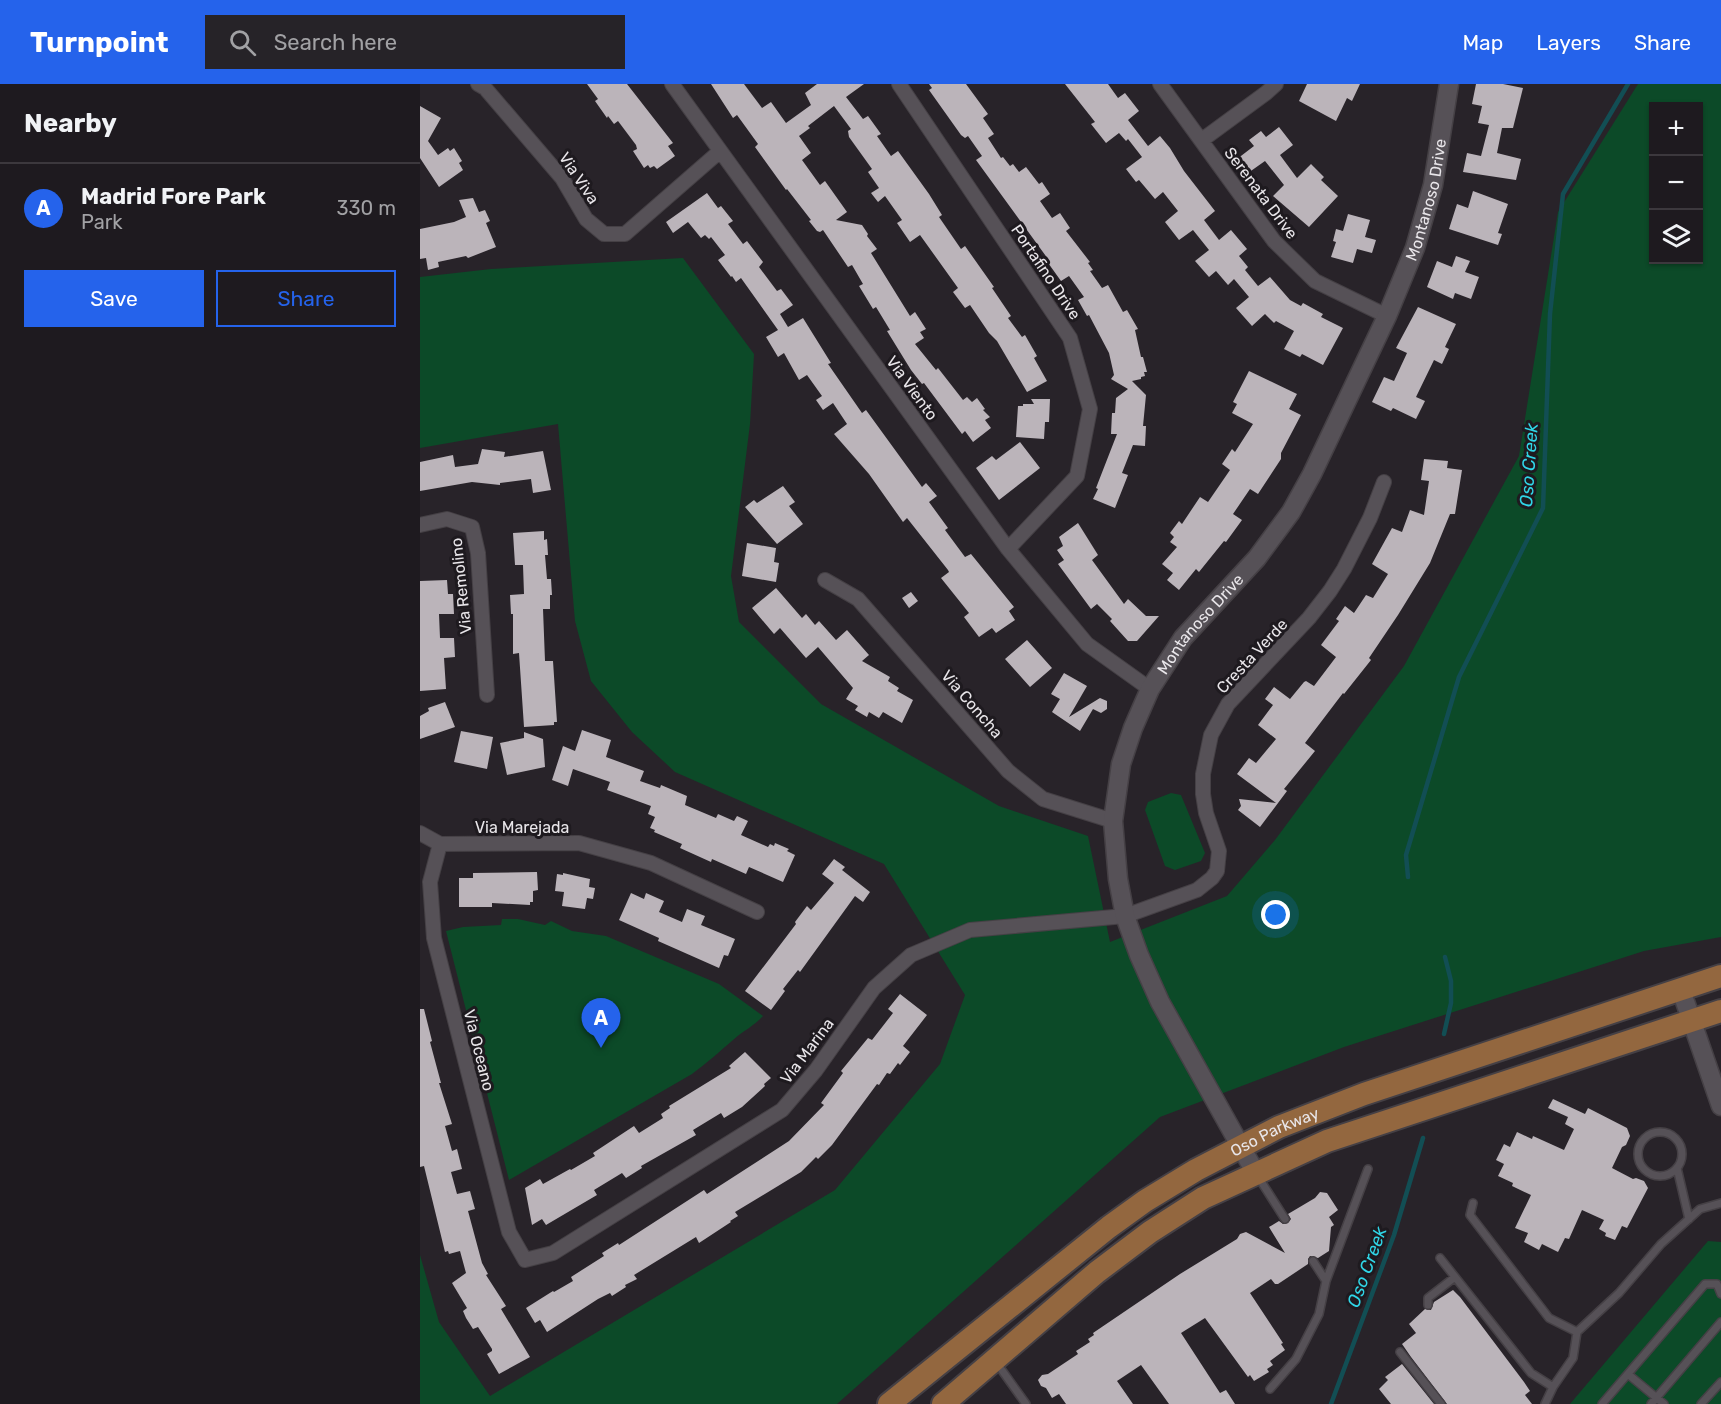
<!DOCTYPE html>
<html lang="en">
<head>
<meta charset="utf-8">
<style>
  :root { --surface:#1e1a1f; --page:#262328; --text:#f1f3f6; --muted:#a1a1a4; --line:#3c383d; --accent:#2563eb }
  body { margin:0; font-family:Rubik,sans-serif; background:var(--page); color:var(--text) }
  .controls { position:absolute; right:18px; top:18px; display:grid; overflow:hidden; border-radius:0px; box-shadow:0 2px 4px #0004 }
  .controls button { width:54px; height:54px; display:grid; place-items:center; padding:0; border:0; border-bottom:2px solid var(--line); background:var(--surface); color:var(--text); font:30px sans-serif }
  .you { position:absolute; left:856px; top:831px; width:21px; height:21px; margin:-15px; border:4px solid #fff; border-radius:50%; background:#1a73e8; box-shadow:0 0 0 9px #1a73e833 }
  .badge { display:grid; place-items:center; width:39px; height:39px; border-radius:50%; background:var(--accent); color:#fff; font-size:20px; font-weight:700 }
  .pin { position:absolute; translate:-50% -50px; filter:drop-shadow(0 2px 3px #0008) }
  .pin::after { content:''; position:absolute; top:32px; width:21px; height:18px; background:inherit; clip-path:polygon(0 0,100% 0,50% 100%) }
  .list { margin:0; padding:0; list-style:none }
  h2 { display:flex; justify-content:space-between; align-items:center; height:78px; margin:0; padding:0 24px; font-size:26px }
  h2 small { font-size:20px; font-weight:400; color:var(--muted) }
  .list li { display:grid; grid-template-columns:39px 1fr auto; gap:18px; align-items:center; box-sizing:border-box; height:90px; padding:0 24px; border-top:2px solid var(--line) }
  .list b { display:block; font-size:22px; white-space:nowrap }
  .list p { margin:0; font-size:20px; white-space:nowrap; color:var(--muted) }
  .list em { font-size:20px; font-style:normal; color:var(--muted) }
  .actions { display:flex; gap:12px; padding:18px 24px }
  .actions a { flex:1; padding:14px 0; border:2px solid var(--accent); border-radius:0px; text-align:center; font-size:21px; color:var(--accent) }
  .actions .main { background:var(--accent); color:#fff }
  .icon { flex:none; width:33px; height:33px; fill:none; stroke:currentColor; stroke-width:2; stroke-linecap:round; stroke-linejoin:round }
  .map { position:relative; flex:none; width:1301px; height:1320px; overflow:hidden }
  header { display:flex; align-items:center; gap:36px; box-sizing:border-box; height:84px; padding:0 30px; background:var(--accent); color:#fff }
  header strong { font-size:28px }
  nav { display:flex; gap:33px; margin-inline-start:auto; font-size:21px }
  .search { width:420px; height:54px; background:var(--page); display:flex; align-items:center; gap:15px; box-sizing:border-box; padding:0 21px; border-radius:0px; color:var(--muted); font-size:22px }
  main { display:flex }
  aside { flex:1; background:var(--surface) }
  .map>svg:first-child { display:block }
</style>
</head>
<body>
<header>
<strong>Turnpoint</strong>
<div class="search"><svg class="icon" aria-label="search" viewBox="0 0 24 24"><circle cx="10" cy="10" r="6"/><path d="M15 15l6 6"/></svg>Search here</div>
<nav><a>Map</a><a>Layers</a><a>Share</a></nav>
</header>
<main>
<aside>
<h2>Nearby<small></small></h2>
<ul class="list">
<li><span class="badge">A</span><div><b>Madrid Fore Park</b><p>Park</p></div><em>330 m</em></li>
</ul>
<div class="actions"><a class="main">Save</a><a>Share</a></div>
</aside>
<div class="map">
<svg width="1301" height="1320" viewBox="0 0 1301 1320">
  <rect width="100%" height="100%" fill="#282329"/>
  <path fill="#0c4a28" fill-rule="evenodd" d="M1218,0h83v853l-77,14 -300,96 -184,70 -323,287h-417v-149l19,67 51,74 345,-206 105,-126 25,-69 -81,-131 -209,-92 -43,-40 -41,-51 -16,-60 -17,-197 -138,24v-171l71,-8 192,-11 71,96 -4,70 -19,152 8,46 82,82 178,102 89,30 22,106 117,-46 48,-56 129,-174 115,-210 39,-244zM1234,22h44v154h-44z
    M751,709l10,2 24,58 -4,8 -26,9 -10,-4 -20,-56 3,-8z
    M82,835h16l27,6 6,-4 21,10 34,5 113,48 44,32c-9,10 -20,15 -30,24 -14,12 -26,23 -41,34l-183,106 -63,-249 17,-4 38,-2z
    M1288,1157l13,1v162h-151z"/>
  <g fill="none" stroke-linecap="round" stroke-linejoin="round">
    <path stroke="#124e54" stroke-width="4.5" d="M988,793l-2,-22 53,-178 84,-169 7,-194 13,-120 65,-110
      M1024,950l7,-31v-22l-6,-24
      M911,1320l63,-169 29,-97"/>
  </g>
  <path fill="#bbb4ba" d="M167,0h40l46,59 -5,3 7,10 -18,13 -3,-3 -4,2 -2,-3 -4,3 -11,-17 4,-2 -1,-4 -18,-24 -4,3 -6,-8 -1,2 -12,-17 3,-2z
    M291,0h33l18,24 9,-6 15,21 25,-18 -6,-12 12,-9h47l-18,13 17,22 5,-3 13,18 -4,2 14,20 7,-5 31,43 13,21 -3,2 22,32 4,-3 29,41 -2,1 19,28 -3,2 14,19 3,-2 12,21 -3,2 13,23 -20,11 -30,-51 -8,-8 -19,-28 -5,3 -12,-16 5,-4 -38,-53 -10,7 -13,-19 5,-3 -17,-24 -7,6 -7,-9 8,-5 -11,-16 4,-3 -23,-32 -1,-6 3,-2 -17,-23 -26,20 2,2 -11,8 12,17 -9,7 18,25 5,-4 22,31 -11,8 26,5 6,9 -1,2 10,13 -6,4 39,63 5,-4 11,17 -6,3 4,6 -9,6 21,26 2,-2 25,32 4,-3 5,5 5,-4 8,11 -2,1 7,7 -5,3 6,8 -18,14 -8,-11 -3,3 -38,-51 -2,1 -11,-14 -24,-39 3,-1 -14,-23 -3,2 -14,-23 4,-2 -11,-19 -4,2 -25,-37 -3,2 -3,-1 -8,-10 2,-1 -24,-31 -1,1 -31,-43 3,-3 -21,-29 -4,3z
    M509,0h37l22,30 -5,4 11,16 -6,4 13,20 2,-1 7,9 3,-2 6,8 7,-5 13,17 3,-2 8,12 -10,7 12,17 8,-5 10,15 -4,3 24,31 -2,1 5,7 -3,1 12,17 6,-3 15,27 4,-2 11,19 -3,1 6,27h2l4,15h-3l1,4 -4,1v2l-9,2 14,14 -3,31h3l-1,20 -12,-1 -11,28 6,2 -13,33 -22,-9 5,-10 -2,-1 21,-54h-6l1,-21h3l1,-15 12,-9 -17,-10 3,-4 -5,-22 -20,-38 -2,1 -9,-16 6,-3 -15,-21 -8,5 -15,-21 2,-1 -72,-99 6,-4 -14,-20 -3,2 -4,-3 -32,-45 3,-2z
    M645,0h43l10,14 7,-5 14,18 -11,9 20,26 12,-10 10,12 14,23 31,40 -11,9 15,20 12,-10 16,19 -8,7 9,11 -3,3 13,16 12,-9 20,23 11,6 2,-3 20,11 -2,3 22,11 -20,37 -21,-11 -2,3 -16,-8 10,-18 -18,-10 -2,2 -9,-9 -13,12 -16,-18 13,-11 -15,-18 -6,6 -12,-14 -7,6 -14,-16 14,-11 -16,-20 -14,10 -14,-18 13,-11 -15,-19 -8,7 -16,-19 -3,2 -10,-13 16,-12 -14,-18 -2,2 -7,-8 -13,10 -15,-19 4,-2z
    M887,0h53l-8,17 -5,-3 -11,23 -37,-20z
    M1056,0h27l20,4 -10,40h-11l-5,25 24,6 -5,21 -53,-8 4,-19 14,3 8,-31 -11,-2 4,-17 -10,-2z
    M0,22l21,12 -13,23 10,14 10,-7 2,3 4,-3 8,13 -3,2 4,7 -24,17 -19,-29z
    M859,43l14,18 -13,10 17,23 14,-14 13,13 -3,3 17,16 -29,31 -36,-31 11,-11 -19,-24 -17,12 -11,-14 17,-13 -5,-6 12,-9 5,6z
    M1053,107l35,13 -10,29 4,1 -4,11 -49,-16 8,-25 11,4z
    M287,109l11,15 3,-2 12,15 -5,3 15,20 4,-3 16,21 -4,5 18,24 4,-2 12,16 -13,9 8,13 15,-9 28,45 -3,1 34,49 4,-3 56,77 4,-4 11,13 -8,6 19,26 -3,2 20,27 6,-3 43,53 -5,4 6,9 -19,13 -4,-5 -13,9 -15,-20 5,-4 -28,-35 8,-6 -1,-2 -41,-52 -4,4 -34,-48 -35,-40 13,-10 -14,-21 -10,7 -7,-10 6,-4 -15,-21 -8,5 -15,-27 -6,4 -12,-20 12,-7 -37,-52 -5,4 -4,-6 -1,1 -13,-17 7,-5 -14,-18 -2,2 -4,-4 -4,3 -13,-16 -15,11 -7,-11z
    M53,114l6,14 6,-2 5,11 -4,2 10,24 -28,11 -2,-2 -28,6 1,5 -11,3 -2,-12 -6,1v-30l34,-7 12,-5 -7,-17z
    M928,130l22,6 -5,17 11,3 -4,13 -15,-4 -4,14 -22,-6 5,-15 -3,-1 3,-12 7,2z
    M1036,172l14,5 -5,11 14,5 -8,22 -16,-6 -2,6 -26,-12 10,-26 15,6z
    M998,223l38,17 -11,23 4,2 -7,15 -8,-4 -18,37 9,4 -9,18 -23,-11 -2,3 -19,-9 12,-25 10,4 13,-28 -11,-5z
    M829,287l48,23 -8,15 12,6 -20,38v6l-23,35 -8,-5 -17,25 9,6 -16,22 -2,-1 -25,31 -3,-3 -17,21 -12,-10 6,-7 -11,-9 15,-17 -7,-5 4,-5 -4,-4 9,-12 3,3 18,-27 8,5 22,-32 -8,-6 10,-15 3,3 18,-28 -21,-11 5,-9 -4,-2z
    M611,315h19l-1,23h-4l-1,17 -28,-2 2,-31h5v-2h11z
    M600,358l20,26 -41,32 -23,-32 16,-12 4,4z
    M62,365l23,3 -1,5 39,-6 8,39 -18,3 -2,-14 -31,4v2l-28,-3 -52,9v-29l33,-7 2,12 23,-3z
    M1004,375l24,2 -1,7 15,2 -7,44h-5l-20,49 -32,52 -29,43 2,2 -27,34 -1,-1 -38,50 10,8 -31,38 3,2 -27,36 -22,-17 3,-4 -2,-7 37,4 -39,-29 12,-16 7,5 20,-24 -18,-14 15,-20 -8,-6 9,-12 16,12 14,-17 2,-1 8,5 22,-29 -15,-12 18,-24 -3,-2 9,-13 9,7 12,-18 7,3 15,-24 -16,-10 20,-36 10,4 8,-22 14,5 5,-34 -8,-1z
    M363,402l12,16 -6,4 14,18 -26,20 -32,-37 9,-7 3,3z
    M658,439l20,32 -6,5 32,44 4,-5 18,17h13l-22,25h-9l-18,-20 2,-2 -15,-15 -6,5 -33,-45 6,-4 -7,-10 6,-4 -4,-9z
    M124,447v9l3,-1 1,16h-3l2,24h4l1,16h-2v14h-7l2,52h8l4,61h-3v3l-30,2 -5,-74 -6,1v-40h-2l-1,-19 14,-1 -1,-29h-8l-2,-32z
    M327,459l29,5 -2,14 5,1 -3,19 -34,-6z
    M27,496l1,14h5l1,20h-15l1,24h14l1,19 -11,1 2,31 -26,2v-110z
    M356,504l26,30 4,-4 9,11 4,-4 17,19 11,-10 22,25 -7,6 28,16 -2,4 11,7 -2,3 16,9 -11,23 -19,-11 -4,6 -10,-6 -2,5 -12,-7 3,-4 -12,-7 7,-11 -35,-41 -12,11 -26,-30 -6,6 -22,-26z
    M491,508l7,9 -9,7 -7,-10z
    M607,556l25,28 -22,19 -25,-28z
    M644,589l23,13 -18,31 31,-19 7,3v8l-6,4 -8,-4 -13,22 -28,-19 8,-13 -9,-5z
    M25,618l10,25 -35,12v-23l9,-5 -1,-3z
    M162,646l29,10 -5,17 38,14 -4,10 20,7 1,-3 26,11 -2,9 31,13 2,-4 16,7 3,-5 11,5 -7,14 27,12 2,-3 4,2 1,-3 14,6 -2,2 8,4 -12,27 -34,-15 -3,7 -34,-15 -1,3 -31,-14 2,-4 -28,-12 1,-2 -5,-2 5,-11 -7,-3 3,-8 -44,-16 3,-8 -37,-13 -5,17 -16,-6 11,-34 12,5z
    M41,647l32,6 -6,32 -33,-7z
    M104,648l19,7 2,28 -38,8 -7,-32 24,-5z
    M414,775l11,8 -3,3 28,22 -7,10 -8,-6 -55,76 -2,-2 -15,19 2,2 -14,19 -26,-19 51,-67 -1,-2 12,-16 4,4 23,-27 -12,-9z
    M117,788l1,18 -5,1v11h-3v3l-38,-2v4h-33v-29h14v-5z
    M143,789l27,6 -1,8 6,1 -2,11 -6,-1 -2,11 -23,-3 2,-14 -9,-1 2,-17 6,1z
    M211,809l13,6 2,-6 18,8 -5,11 23,10 5,-13 18,7 -4,9 34,14 -7,17 -4,-1 -5,13 -61,-27 1,-3 -40,-18z
    M480,910l27,21 -24,31 7,6 -10,13 -2,-2 -8,11 -3,-1 -8,12 -2,-1 -45,61 -14,14 -2,-2 -15,15 -66,40 3,4 -8,5 1,1 -32,21 -3,-6 -62,38 3,4 -12,6 1,2 -14,9 -2,-3 -12,6 -51,33 -7,-12 -5,3 -9,-15 27,-17 1,1 19,-11 -2,-4 33,-21 -2,-3 16,-10 1,2 85,-55 3,4 82,-53 35,-36 -3,-2 22,-30 -2,-2 27,-33 4,2 21,-27 -5,-4z
    M0,925h4l8,32 -2,1 11,41h-2l13,41 -7,2 7,25 5,-2 5,20 -11,3 6,22 13,-3 5,18 -7,2 14,52 6,11 -2,1 20,31 -5,3 29,48 -31,17 -12,-20 5,-3v-2l-14,-22 -5,2 -7,-11 -3,-7 4,-3 -15,-25 14,-10 -6,-22 -11,3 -1,-3 -3,1 -21,-86 -4,1z
    M325,968l26,26 -7,6 1,2 -23,21 -18,11 -3,-5 -28,17 3,5 -55,31 1,2 -16,10 -4,-5 -28,17 3,5 -51,30 -4,-6 -10,6 -7,-37 15,-9 3,5 27,-15 1,1 24,-14 -2,-3 41,-27 5,7 24,-15 -2,-4 9,-6 -1,-2 62,-38 -2,-2z
    M1133,1015l32,15 3,-6 39,20 3,8 -4,9 -4,2 -10,21 21,11 3,-1 8,3 4,7 -21,40 -5,-2 -7,14 -10,-4 1,-3 -7,-4 5,-9 -22,-10 -13,29 -4,-1 -7,14 -16,-8 -3,6 -15,-8 4,-9 -13,-5 16,-33 -19,-9 1,-3 -15,-7 6,-12 -8,-4 8,-16 6,3 7,-15 15,7 1,-3 31,14 10,-21 -9,-5 3,-7 -20,-9z
    M900,1108l7,1 11,17 -9,7 5,8 -3,2 -2,24 -11,7 -8,-2 -2,3v5l-30,20h-3l-4,-5 -21,14 33,50 -2,1 4,6 -15,11 3,4 -6,4 2,3 -15,9 -4,-6 -2,2 -43,-59 -24,15 39,60 6,-3 9,14h-66l-28,-39 -24,16 16,23h-67l-7,-10 -7,4 -6,-10 -5,-2 -3,-6 4,-5 6,-1 30,-20 -2,-3 14,-9 -2,-3 6,-4 -1,-2 87,-59 57,-35 3,-5 6,-2 39,21 -16,-26 10,-6 4,3 5,-1 3,-4 -3,-5 27,-16z
    M1033,1206l7,7 64,85 6,9 -5,4 7,9h-85l-36,-47 -9,-13 14,-11 -7,-9 16,-15 6,1 3,-8z
    M982,1280l32,40h-43l-12,-15 9,-9 -3,-3z"/>
  <g fill="none" stroke-linecap="round" stroke-linejoin="round">
    <g stroke="#454045" stroke-width="10">
      <path id="service" d="M1218 1070a22 22 0 1 1 44 0a22 22 0 1 1-44 0Z
        M1257,1084l12,51
        M837,1091l28,44
        M1053,1119l-3,12 79,103 28,14
        M1020,1174l91,115 22,14
        M893,1177l13,20
        M1008,1221v-7l27,-21
        M980,1268l41,52
        M576,1278l30,42
        M1209,1291l35,29
        M850,1305l26,-30 23,-45 7,-33 42,-112
        M1125,1320l8,-17 20,-29 4,-26 42,-39 42,-49 39,-35 21,-6
        M1182,1320l103,-120h12l4,10
        M1231,1320l70,-82
        M1281,1320l20,-22"/>
    </g>
    <g stroke="#454045" stroke-width="16">
      <path id="minor" d="M58,0l7,4 77,90 24,41 18,15h21l94,-82
        M252,0l336,465 79,95 63,45
        M479,0l171,254 20,71 -13,67 -69,73
        M740,0l114,157 41,40 72,35
        M782,56l64,-47 10,-9
        M0,441l27,-6 25,8 6,26 9,142
        M405,496l33,19 150,172 35,28 70,22
        M0,749l20,11 139,-1 72,20 106,49
        M20,760l-10,38 4,56 75,294 16,28 28,-7 229,-143 34,-40 58,-82 37,-33 59,-25 155,-14 72,-26 15,-12 5,-7 2,-20 -13,-38 -3,-19v-20l8,-39 17,-31 81,-86 21,-27 14,-22 26,-51 14,-36"/>
    </g>
    <g stroke="#454045" stroke-width="21">
      <g id="tertiary">
        <path d="M1261,906l40,116"/>
        <path id="s1" d="M835,1088l-95,-170 -21,-47 -14,-39 -7,-37 -5,-58 8,-57 12,-36 17,-39 33,-51 74,-80 34,-46 21,-38 75,-158 28,-68 18,-63 16,-101"/>
      </g>
    </g>
    <g stroke="#454045" stroke-width="26">
      <g id="primary">
        <path id="s2" d="M469,1320l220,-177 36,-26 51,-31 83,-43 85,-33 357,-118"/>
        <path d="M523,1320l154,-132 53,-40 53,-34 124,-57 394,-130"/>
      </g>
    </g>
    <use href="#service" stroke="#565157" stroke-width="7"/>
    <use href="#minor" stroke="#565157" stroke-width="14"/>
    <use href="#tertiary" stroke="#565157" stroke-width="18"/>
    <use href="#primary" stroke="#93673f" stroke-width="22"/>
  </g>
  <g text-anchor="middle" dominant-baseline="central" stroke-width="6" stroke-linejoin="round" paint-order="stroke">
    <g font-size="16" fill="#e9e6ea" stroke="#1e1a1f">
      <text transform="translate(159 94) rotate(56)">Via Viva</text>
      <text transform="translate(841 109) rotate(53)">Serenata Drive</text>
      <text stroke="none"><textPath href="#s1" startOffset="1090">Montanoso Drive</textPath></text>
      <text transform="translate(626 188) rotate(56)">Portafino Drive</text>
      <text transform="translate(492 304) rotate(54)">Via Viento</text>
      <text transform="translate(41 502) rotate(-96)">Via Remolino</text>
      <text stroke="none"><textPath href="#s1" startOffset="604">Montanoso Drive</textPath></text>
      <text transform="translate(832 572) rotate(-47)">Cresta Verde</text>
      <text transform="translate(552 620) rotate(49)">Via Concha</text>
      <text x="102" y="743">Via Marejada</text>
      <text transform="translate(59 966) rotate(76)">Via Oceano</text>
      <text transform="translate(387 967) rotate(-53)">Via Marina</text>
      <text stroke="none"><textPath href="#s2" startOffset="474">Oso Parkway</textPath></text>
    </g>
    <g font-size="18" font-style="italic" fill="#30d6e7" stroke="#1e1a1f">
      <text transform="translate(1109 381) rotate(-86)">Oso Creek</text>
      <text transform="translate(947 1183) rotate(-70)">Oso Creek</text>
    </g>
  </g>
</svg>
<div class="controls">
<button>+</button>
<button>−</button>
<button><svg class="icon" aria-label="layers" viewBox="0 0 24 24"><path d="M12 4l9 5-9 5-9-5zM3 14l9 5 9-5"/></svg></button>
</div>
<div class="you"></div>
<div class="pin badge" style="left:181px;top:964px">A</div>
</div>
</main>
</body>
</html>
